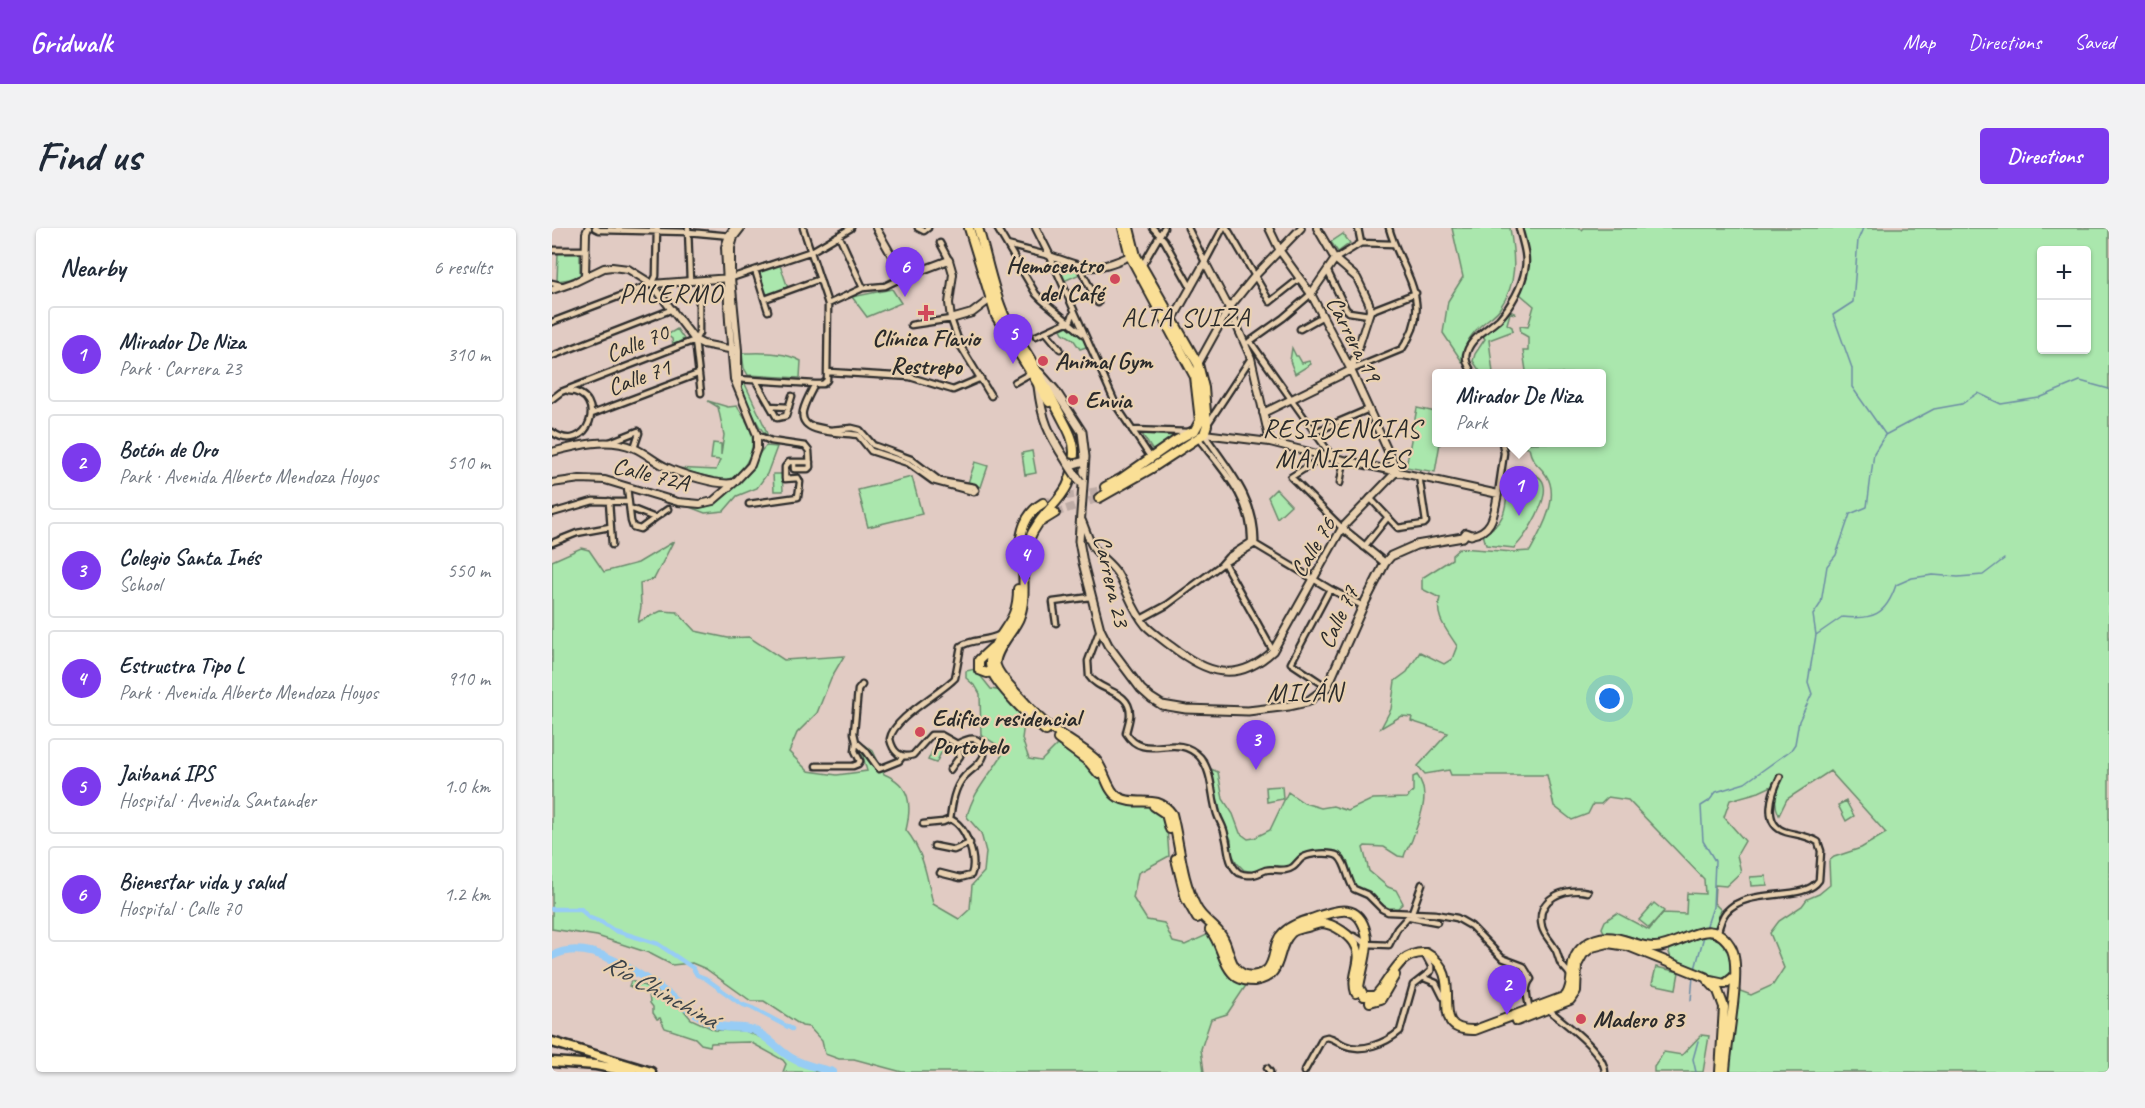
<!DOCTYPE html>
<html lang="en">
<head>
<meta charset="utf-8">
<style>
  :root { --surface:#fff; --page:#f2f2f3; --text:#1f2937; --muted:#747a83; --line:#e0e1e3; --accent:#7c3aed }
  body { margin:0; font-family:Caveat,sans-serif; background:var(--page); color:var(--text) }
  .controls { position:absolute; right:18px; top:18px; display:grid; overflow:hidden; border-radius:6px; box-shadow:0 2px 4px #0004 }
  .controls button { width:54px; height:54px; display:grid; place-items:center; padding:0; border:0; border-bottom:2px solid var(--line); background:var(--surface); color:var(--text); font:30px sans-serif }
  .you { position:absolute; left:1058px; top:471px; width:21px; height:21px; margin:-15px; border:4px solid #fff; border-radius:50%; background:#1a73e8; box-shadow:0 0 0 9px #1a73e833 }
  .badge { display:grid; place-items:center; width:39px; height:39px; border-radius:50%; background:var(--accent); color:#fff; font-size:20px; font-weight:700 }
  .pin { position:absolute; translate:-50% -50px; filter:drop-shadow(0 2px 3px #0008) }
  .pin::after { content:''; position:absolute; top:32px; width:21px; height:18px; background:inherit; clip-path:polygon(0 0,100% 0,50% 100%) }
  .popup { position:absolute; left:880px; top:141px; width:174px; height:78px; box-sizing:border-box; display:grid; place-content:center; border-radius:6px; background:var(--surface); filter:drop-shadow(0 2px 4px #0005); font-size:20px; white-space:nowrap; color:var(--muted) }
  .popup b { font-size:22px; color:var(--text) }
  .popup::after { content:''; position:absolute; left:50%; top:100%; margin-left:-12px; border:12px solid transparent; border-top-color:var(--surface) }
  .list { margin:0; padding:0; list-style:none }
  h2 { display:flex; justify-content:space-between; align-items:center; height:78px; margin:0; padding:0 24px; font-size:26px }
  h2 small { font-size:20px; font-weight:400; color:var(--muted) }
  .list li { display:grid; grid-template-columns:39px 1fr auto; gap:18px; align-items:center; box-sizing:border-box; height:96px; margin:0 12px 12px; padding:0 12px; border:2px solid var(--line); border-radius:6px }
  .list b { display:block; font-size:22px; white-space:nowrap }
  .list p { margin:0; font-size:20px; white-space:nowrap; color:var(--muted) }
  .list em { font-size:20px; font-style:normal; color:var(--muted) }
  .map { position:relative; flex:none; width:1557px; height:844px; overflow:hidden; border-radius:6px }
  header { display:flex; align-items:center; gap:36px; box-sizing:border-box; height:84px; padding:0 30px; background:var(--accent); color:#fff }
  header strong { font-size:28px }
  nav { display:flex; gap:33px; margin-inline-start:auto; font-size:21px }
  .intro { display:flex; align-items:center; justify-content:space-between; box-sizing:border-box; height:144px; padding:0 36px }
  h1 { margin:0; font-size:42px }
  .button { padding:15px 27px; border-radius:6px; background:var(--accent); color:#fff; font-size:21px; font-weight:700 }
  main { display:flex; gap:36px; padding:0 36px }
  aside { flex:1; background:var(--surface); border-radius:6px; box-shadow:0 2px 4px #0004 }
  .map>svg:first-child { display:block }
</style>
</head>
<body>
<header>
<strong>Gridwalk</strong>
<nav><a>Map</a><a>Directions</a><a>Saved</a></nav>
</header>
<div class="intro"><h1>Find us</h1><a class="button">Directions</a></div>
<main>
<aside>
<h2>Nearby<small>6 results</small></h2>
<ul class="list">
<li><span class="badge">1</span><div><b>Mirador De Niza</b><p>Park · Carrera 23</p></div><em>310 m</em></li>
<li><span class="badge">2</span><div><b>Botón de Oro</b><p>Park · Avenida Alberto Mendoza Hoyos</p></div><em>510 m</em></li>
<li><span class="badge">3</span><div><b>Colegio Santa Inés</b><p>School</p></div><em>550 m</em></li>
<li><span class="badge">4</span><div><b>Estructra Tipo L</b><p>Park · Avenida Alberto Mendoza Hoyos</p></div><em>910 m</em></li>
<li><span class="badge">5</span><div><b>Jaibaná IPS</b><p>Hospital · Avenida Santander</p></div><em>1.0 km</em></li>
<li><span class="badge">6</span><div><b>Bienestar vida y salud</b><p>Hospital · Calle 70</p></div><em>1.2 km</em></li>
</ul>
</aside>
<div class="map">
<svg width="1557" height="844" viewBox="0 0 1557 844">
  <rect width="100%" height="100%" fill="#e1cbc3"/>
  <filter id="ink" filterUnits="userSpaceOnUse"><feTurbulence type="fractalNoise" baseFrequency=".0167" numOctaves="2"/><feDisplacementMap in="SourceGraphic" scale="12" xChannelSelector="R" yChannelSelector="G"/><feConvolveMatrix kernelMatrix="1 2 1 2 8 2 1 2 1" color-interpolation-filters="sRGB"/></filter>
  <g filter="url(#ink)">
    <path fill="#aae7ad" stroke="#6a896c" stroke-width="1.5" fill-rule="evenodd" d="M900,0h58c5,30 8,54 -10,80 -3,5 -9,9 -14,13 -14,11 -23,23 -23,42l-20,-30 5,-32 15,-24z
      M970,0h58l2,2 2,-2h525v844h-381l7,-83 16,6 22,-10 11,-17 -14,-35 9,-12 23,-15 5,-7 12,-5 11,-9 -1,-24 5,-4 27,-9 25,-15 -56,-62 -43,28 -8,16c-7,-14 -2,-25 4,-38l-5,-3 -6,12 -13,6 -29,8 -6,17 21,24 -8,14 4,17 -15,14 -11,-1 -1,18 7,7 -5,16 -4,3 -13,-1 -36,14 -12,1 -26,-8 -20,-1 -3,-6 3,-7 12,-8 32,17 14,-17 23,1 1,-21 18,1 -1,-15 -76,-79 -20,-3 -7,7h-8l-5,10 -16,6 -18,-14 -7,-31h-96l-2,-5 -24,4 -7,-8 30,-33 -37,-12 1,-4 -11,-1 -20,12 10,-19 4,-28 12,-9 13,-20 24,12 8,-5 5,-13c-10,-16 -23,-29 -17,-48l-18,-9v-11l30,-19v-4l8,-7 54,4 16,-1c11,-20 31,-54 16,-76 -7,-11 -14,-11 -17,-27l-16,-2 -2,-3 91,-1v-68l-79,-1 3,-2 -3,-20h5v-14l-7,-4 -1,-7 8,1 6,-21 -14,-12c12,-29 8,-37 2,-66zM1490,22h44v100h-44z
      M791,6l7,9 -12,9 -7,-10z
      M6,25h20l2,2v20l-10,4 -13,2z
      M505,34l19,5 4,7 -16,7 -8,-17z
      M228,37l8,23 -25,8 -4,-13 3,-1 -3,-10z
      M340,61l9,14 -34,14 -15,-20z
      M958,83l6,3 -6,-1 -3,11 5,3 1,4 -24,9 4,33h-12l-8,-12 2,-7 10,-15 -2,-3 16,-13z
      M518,97l16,13 3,8 -9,3 -7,-10 -10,-6 -2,-4z
      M125,101l7,10 -11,7 -1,-7 -5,-4z
      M740,120l4,8h2l4,7 7,-2 2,3 -16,10 -5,-13z
      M190,125c19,0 42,-2 59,8l-1,17 -52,-3 -4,-7z
      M193,156l19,41 4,12c-11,-10 -23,-38 -27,-52z
      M156,173l20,6 9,-1c5,9 14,20 15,30 3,18 -11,42 -28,45l-50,-13 42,2 4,-10 -9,-1 2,-16 8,1v11l3,-20 -6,-28z
      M865,180l19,4v30l4,1 -5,29 -29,-5z
      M590,206l33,2 -22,15z
      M214,218l11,1 -10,27 -10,14 -20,8 -13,15 -19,2 -18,-7c5,1 10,2 15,1 17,-1 41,-27 50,-41 5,-8 7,-14 14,-20z
      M480,223l4,22 -11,2 -3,-22z
      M423,234l13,4 -7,21 -13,-4z
      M977,244c4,2 10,4 12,7 13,16 -16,58 -27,69l-28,-3 -3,-11c27,-13 22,-32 26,-58l9,-3z
      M221,246h9l1,17h-9z
      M360,249l10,37 -54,13 -10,-37z
      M724,261l15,16 -14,13 -9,-21z
      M121,314l-19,37 -14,4 1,24 -3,15 23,-11 16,1 18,19 33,7 21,-1 35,23 60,-4 -13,22 -14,35 -20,20 -8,19 19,19 29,4 30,-4 -6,-22 4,-4 8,6 11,23c27,11 28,31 22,56 18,22 21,47 27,74l26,15 11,-10 2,-24 12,-13 2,-20 -5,-19 -14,-16c5,-24 23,-42 35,-62l-6,-11 -15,-9 -1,-41 -4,-7 -10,-9v-7l9,-2 16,20 16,3 18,24 -3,23 7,20 12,2 16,-16 32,17 12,14 5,15 10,10 6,3 33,2 11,8 3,42 -31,17 -5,25 14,22 17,3 9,19 12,3 22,-10 3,-5 39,51 -22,33 -16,5 -10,30 3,23h-302l-48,-13h-15l-14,-5 -3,-13 -13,-14 -7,-1 -38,-25h-13l-45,-32 -14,-6 -20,2 -23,-12 -52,-17 -45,-7v-368l29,-13 8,2 15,22 34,-9z
      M386,511l8,4 -10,20 -8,-3z
      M659,541l7,3 5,27 10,15 7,19 8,6 6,-1 16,-8 18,-38 16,11 17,5 12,-2 15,5 25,-12 34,-1 6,-7v-14l4,-2c15,20 2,45 -5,65 -2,6 -7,10 -8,17l-6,-1 -14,-9 -19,-1 -2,2 6,23 19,16 8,3 7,13 -5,5 -12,1 -12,-14 -18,-8 -3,-5 -5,-19 -5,-7 -7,-5 -27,2 -10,3 -9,10 -5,1 -15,-1 -18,6 -8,-2 -7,-7 -5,-9 -1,-14 -10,-25z
      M730,558l1,13 -16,3 -1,-15z
      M1294,573l8,15 -8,5 -8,-16z
      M1214,648l1,9 -16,1 -1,-9z
      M1102,675l10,8 -15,17 -10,-8z
      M1145,706c32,4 34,14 35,43l-7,5 -6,-1 -48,-22 -2,-7 2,-6z
      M1104,739l23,5 -3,17 -24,-5z
      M79,753l17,6 33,20 10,12 24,11 30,1 19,8 24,20 31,13h-36l3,-8 -3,-4 -33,-18 -39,1 -1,3 -9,-2 -6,-6 -30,-10 -5,-10 -3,1 -4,-6v-6l-3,-4 -1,-9 -20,-8z
      M1149,807l8,1 -6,36h-49v-5l10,-15 18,3z"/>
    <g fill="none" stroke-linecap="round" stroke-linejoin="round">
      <path stroke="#6c8ca4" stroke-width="1.5" d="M1311,0l-5,12 -5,62 -20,13 19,53v19l33,47
        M1264,407l26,-18c31,3 44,-2 54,-32l16,-7 21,-3 25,2 25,-2 21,-16
        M1154,700l7,-21 2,-46 -12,-20 -2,-35 8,-5 7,-9 29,-9 46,-33 4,-6 4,-23 13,-27 -4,-12 8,-47 -3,-20 8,-12 6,-37 9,-11 14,-41 17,-7 7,-54 11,-18 49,-26 28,-5 16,-11 23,11 38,-6 41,-17 29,8
        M1143,741l9,-33
        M1139,772l2,-24
        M1144,844l-3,-13 5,-18"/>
      <path stroke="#97ccf5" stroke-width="4.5" d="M0,681h29l7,8 15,6 10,7 45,14 35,24 4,7 8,3 36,26 11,4 40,21"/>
      <path stroke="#97ccf5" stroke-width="8" d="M0,728c49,-27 120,47 161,68 13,6 27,1 40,6 16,7 23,18 37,27 12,8 29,11 43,15"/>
      <path stroke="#bdaba5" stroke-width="8" stroke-dasharray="8 4" stroke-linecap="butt" d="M491,275l24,-7 31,-5 7,-4
        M503,285l44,-15"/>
      <g stroke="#2b2b2b" stroke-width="9">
        <path id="minor" d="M43,0l4,2 89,2 43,4
          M136,0l2,54
          M366,0l6,3 4,-3
          M445,0l39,66 6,6 41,34
          M601,0l11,12 27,48
          M636,0l17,34
          M675,0l43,74 29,-23
          M806,0l3,15
          M287,7l24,53
          M388,15l9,17
          M455,17l43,11 67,151 34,51
          M0,22h33
          M783,31l26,-16 32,1
          M653,34l18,-34
          M527,38l19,37
          M590,38l22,-38
          M203,42l13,41
          M776,44l18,37 3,3 20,3
          M179,50l81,-27 39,-23
          M0,55l12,3
          M213,71l55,-20
          M276,76l35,-16 22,-2 19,-9
          M818,83l46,-18
          M0,94l100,-38 4,-8 1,-48
          M359,97l40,-6 9,26 31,51
          M748,101l23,-13
          M494,104l14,17
          M484,108l35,-16 2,-6
          M143,112l4,-7v-52
          M143,112l6,53
          M698,113l83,117
          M697,114l34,-24 28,-24
          M0,128l121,-47
          M799,142l51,-21c34,-47 -1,-77 -13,-121
          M277,144l81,5 43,13 28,-12
          M921,146c-4,-7 -9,-14 -6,-22 4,-14 22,-24 32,-33 12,-13 23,-32 26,-50 3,-13 -3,-28 -6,-41
          M185,151l78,5h8l4,-4 1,-76 -25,-76
          M204,153l21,37 9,-2 6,-20
          M463,154l16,-9
          M263,156c-4,8 -10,18 -12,27 -5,25 42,21 55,24l13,16 37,12 25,18 41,11 2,-2
          M0,171l9,-7 134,-52
          M218,178l19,1
          M40,186l106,-40
          M655,197l44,-67
          M260,198l18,4 22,-2 8,2 13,15 38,14 29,22 34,6 2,3
          M580,202l57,2
          M0,204c36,26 58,-39 16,-41
          M763,204l54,-23
          M652,206c23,34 53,66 51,110l-31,19
          M205,207l14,6 34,5 4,5 1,16 -2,2h-14v-7
          M646,210c24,31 55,62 53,104
          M58,214l28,-11 1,2 -5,15
          M773,228l-34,21 51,51
          M788,255l4,-23
          M75,259l4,34 2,6 7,2 15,-11
          M946,266l6,-41 -2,-11
          M818,270l28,30 26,-4 2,-2 -7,-46
          M57,273l3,44
          M197,276l49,-7 2,-15 -2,-4 -13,1v-12l4,-5h21
          M78,280l25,10 13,-9
          M0,285l41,-12 35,1
          M0,315l25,-10 33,-6
          M701,315l77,46 33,17
          M812,319l24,-30
          M672,335l49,88
          M589,391l26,-14 54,-40 7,-8 23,-15
          M504,395l-3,-21 38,-5
          M548,401l-12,32 1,15c10,16 41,14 41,38 0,6 -3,13 -4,19 19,31 49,-3 74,24 13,15 11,39 17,57 2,7 7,13 8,21 4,12 2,29 14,38 2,1 7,2 9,2 7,1 12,-3 18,-5 8,-2 19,3 27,-3 3,-2 6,-7 9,-9 7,-5 29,-6 36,-2 9,7 9,24 16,33l14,6 14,14 6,3 47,2 22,4 14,8 31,32 21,8 8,13c-8,9 -3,21 -1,32
          M310,457l-4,5 -4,43 2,9 10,9 13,18 20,-8 3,-4
          M775,459l-36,-24 39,-74
          M405,516l-16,-9h-10l-18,20c-13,4 -20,-3 -23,-16 3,-21 50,-45 65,-61l6,-32c11,-7 26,-5 38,-11
          M264,538h37l5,-2 2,-3 -5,-10 1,-9
          M398,542l10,-14 -3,-12
          M398,591c2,-15 4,-31 14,-42 7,-8 17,-12 20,-22 -3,-20 -12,-19 -27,-11
          M371,596l20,-2 7,-3c16,6 28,41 21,56l-11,3 -20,-5
          M382,618l20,4 16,-7
          M858,689l27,5
          M1165,707c2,-8 4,-17 9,-23 22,-26 78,-9 93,-32l2,-29 -3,-9c-11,-7 -21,-7 -32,-10 -25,-7 -14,-40 -6,-55
          M802,708l13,8 22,1 8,-16 15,-17 10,-28
          M1018,747c-2,-4 -6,-7 -9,-11 -3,-5 -3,-12 -7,-17 -4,-7 -10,-12 -12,-20 -7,-29 23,-40 46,-35
          M872,750l12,5 7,14
          M997,782c15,13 55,41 56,62
          M715,840l3,4
          M752,844l19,-34 4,-1c7,1 11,5 17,8 18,8 42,-2 56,-14l13,-46 18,-14v-5l-5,-9"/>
      </g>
      <g stroke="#2b2b2b" stroke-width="10">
        <path id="tertiary" d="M324,0l28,49 45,-17 4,14 -4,29 2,16 21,-6 21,-16
          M484,0l14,28c38,13 41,17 80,0
          M765,0l18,31 22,19 12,25 1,8 -19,59
          M653,34l24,46 22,50 19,84
          M33,49l1,-44 2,-5
          M100,56l43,56 8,4 31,6
          M0,62l23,-8 29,-14 8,-1 16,2 24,15 78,-6
          M759,66l24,-35
          M621,91l32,-57
          M646,136l31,-56 25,-31 47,-49
          M186,158v-36l-7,-72v-30l3,-11 7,-9
          M711,185l88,-43
          M652,206l66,8 55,14 173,38c-4,18 -4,38 -27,41
          M0,224c26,-7 56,-15 82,-4 12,5 21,14 32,19 15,7 52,19 67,16
          M0,255l28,-4 25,1 73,22 22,2 13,-3 21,-18 17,-18 6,-17v-13l-23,-56 -5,-58 -4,-74 4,-12 5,-7
          M530,293c4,9 7,21 13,29 7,8 16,14 22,23 10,17 16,38 29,53 7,7 17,14 25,20 35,27 65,39 102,5l69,-123 55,-57 -46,-101 -40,-76 -31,-43 -11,-23
          M790,300l43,35"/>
      </g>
      <g stroke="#2b2b2b" stroke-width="11">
        <path id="secondary" d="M488,145l15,17 27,42 3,25 -6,84 4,22 17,66 8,16 33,44 10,9 11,7 24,4 62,2 41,-5 18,-4 20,-15 36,-81 22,-43 6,-7 25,-11 47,-8 3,-4 5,2
          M486,158c4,34 10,47 29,76"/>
      </g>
      <g stroke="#2b2b2b" stroke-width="12">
        <path id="primary" d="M417,0l27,88 53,86
          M426,0c9,29 14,60 26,87 7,17 19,31 28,47 10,17 19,35 28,52 6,12 14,24 14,38 0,50 -30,50 -46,90 -10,25 1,52 -9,76 -5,13 -27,35 -23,48 3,10 13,18 19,26 11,11 20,23 32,33 15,12 34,21 48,34 10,11 12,32 23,38 19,11 38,-5 54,17 8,31 9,65 24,93 6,13 20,18 27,31 7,12 6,32 23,37 7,2 16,-1 21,-5 10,-10 5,-27 16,-37 8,-8 18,-11 28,-14 24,-8 47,-19 55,14 4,13 -5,40 -7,54l5,9h11c17,-16 22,-45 51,-43 44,24 -4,79 49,77l91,-34c11,-17 -1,-35 18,-50 25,-20 47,1 70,1 26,1 58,-37 78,2 10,22 -6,95 -7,123
          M553,259l17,-9 53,-37 20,-11 5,-9 -5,-44 -65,-121 -7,-28
          M547,270l53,-30 46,-30 6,-4 3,-9 -3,-37 -6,-24 -62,-108 -7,-28
          M490,293l13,-8
          M467,324c2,-20 5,-38 24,-49
          M466,361c0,32 -14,36 -26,62 -2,6 -3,12 -1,18 4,15 42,52 55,62
          M440,420l-13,12v10l8,3 4,-1 3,-3
          M506,511l31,23 10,12
          M602,578l12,8 4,15
          M624,631l10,40 11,19
          M658,702c12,13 12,36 27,47 5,3 11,4 17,4 32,-5 20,-32 37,-48 3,-3 8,-4 12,-5 6,-1 12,-4 18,-5 12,0 32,13 36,25 6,14 -7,29 -1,45
          M1159,753l14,3 10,-8
          M818,774l11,-3 14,-24
          M965,793l53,-21 6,-9 1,-26 6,-11 9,-7 16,-4 20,3 77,31 13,14 6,16 -4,65"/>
      </g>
      <g stroke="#2b2b2b" stroke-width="13">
        <path id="trunk" d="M0,814l99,30
          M0,834l44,3 36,7"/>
      </g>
      <use href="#minor" stroke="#e9d1b1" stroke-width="4.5"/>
      <use href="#tertiary" stroke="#e9d1b1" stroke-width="6"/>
      <use href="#secondary" stroke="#e9d1b1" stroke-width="7"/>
      <use href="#primary" stroke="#fadf96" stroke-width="8"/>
      <use href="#trunk" stroke="#fadf96" stroke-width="8"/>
      <g stroke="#2b2b2b" stroke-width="11" stroke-linecap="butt">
        <path id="secondary-bridge" d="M515,234l13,20
          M515,234l7,2 7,-2"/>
      </g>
      <use href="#secondary-bridge" stroke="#e9d1b1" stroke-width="7"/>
    </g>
  </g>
  <g fill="#d1495b" stroke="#e9d1b1" stroke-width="2">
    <circle cx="563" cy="51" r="6"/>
    <path d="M371 76h6v6h6v6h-6v6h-6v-6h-6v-6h6z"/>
    <circle cx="491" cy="133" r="6"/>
    <circle cx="521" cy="172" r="6"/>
    <circle cx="368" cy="504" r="6"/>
    <circle cx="1029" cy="791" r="6"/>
  </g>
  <g text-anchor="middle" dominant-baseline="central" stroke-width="4.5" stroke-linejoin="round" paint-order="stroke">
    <g font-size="24" font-weight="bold" fill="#2b2b2b" stroke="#e9d1b1" text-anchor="start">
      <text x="551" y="37" text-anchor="end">Hemocentro<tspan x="551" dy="28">del Café</tspan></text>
      <text x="374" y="110" text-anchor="middle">Clínica Flavio<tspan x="374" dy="28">Restrepo</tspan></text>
      <text x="503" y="133">Animal Gym</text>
      <text x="533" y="172">Envia</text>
      <text x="380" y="490">Edifico residencial<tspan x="380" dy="28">Portobelo</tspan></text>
      <text x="1041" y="791">Madero 83</text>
    </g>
    <g font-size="24" fill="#2b2b2b" stroke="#e9d1b1">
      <text transform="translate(802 111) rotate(63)">Carrera 19</text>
      <text transform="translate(85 115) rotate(-22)">Calle 70</text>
      <text transform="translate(87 149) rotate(-20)">Calle 71</text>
      <text transform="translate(99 246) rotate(14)">Calle 72A</text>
      <text transform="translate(761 319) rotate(-59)">Calle 76</text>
      <text transform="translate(560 353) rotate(77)">Carrera 23</text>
      <text transform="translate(786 389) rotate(-65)">Calle 77</text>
    </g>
    <g font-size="26" letter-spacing="1.5" fill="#2b2b2b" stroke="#e9d1b1">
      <text x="119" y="65">PALERMO</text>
      <text x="634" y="89">ALTA SUIZA</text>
      <text x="790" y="200">RESIDENCIAS<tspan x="790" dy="30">MANIZALES</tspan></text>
      <text x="753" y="464">MILÁN</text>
    </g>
    <g font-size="26" font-style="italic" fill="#3b4349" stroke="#e9d1b1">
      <text transform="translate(109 763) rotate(29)">Río Chinchiná</text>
    </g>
  </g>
</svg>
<div class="controls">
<button>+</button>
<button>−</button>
</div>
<div class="you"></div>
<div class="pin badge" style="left:967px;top:288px">1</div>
<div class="popup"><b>Mirador De Niza</b>Park</div>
<div class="pin badge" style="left:955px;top:787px">2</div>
<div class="pin badge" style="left:704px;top:542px">3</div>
<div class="pin badge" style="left:473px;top:357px">4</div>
<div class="pin badge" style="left:461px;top:136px">5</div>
<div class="pin badge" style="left:353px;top:69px">6</div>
</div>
</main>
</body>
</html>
